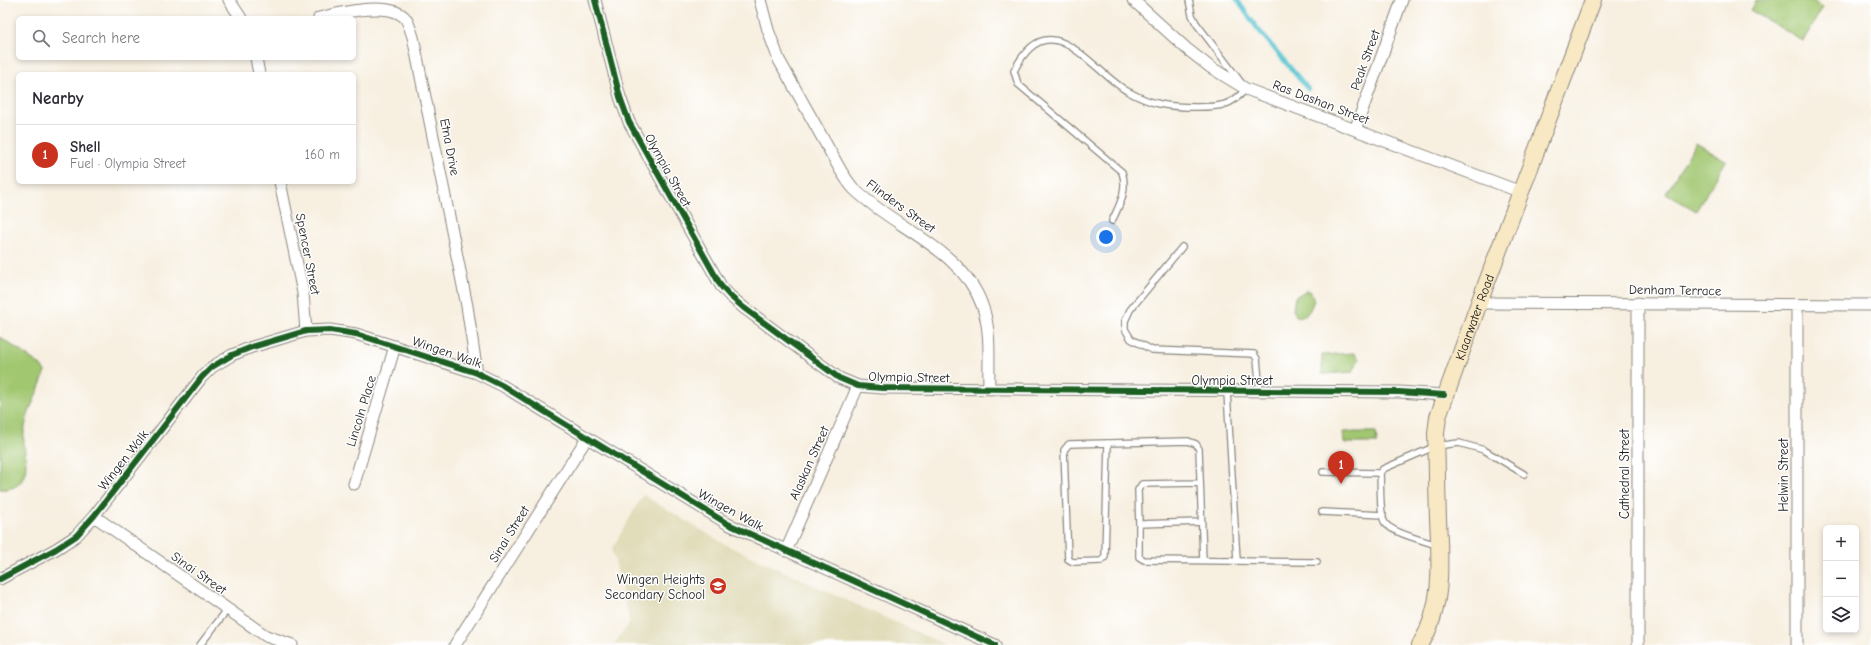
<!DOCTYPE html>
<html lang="en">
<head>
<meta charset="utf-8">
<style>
  :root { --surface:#fff; --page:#f7f7f7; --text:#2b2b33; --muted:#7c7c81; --line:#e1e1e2; --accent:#c8321e }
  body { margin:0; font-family:"Comic Neue",sans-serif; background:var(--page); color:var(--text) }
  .controls { position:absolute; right:12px; bottom:12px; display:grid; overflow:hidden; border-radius:6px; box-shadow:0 2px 6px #0003 }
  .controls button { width:36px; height:36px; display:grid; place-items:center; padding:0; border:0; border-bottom:1px solid var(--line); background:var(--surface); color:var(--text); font:20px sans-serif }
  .you { position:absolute; left:1106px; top:237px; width:14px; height:14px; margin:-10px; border:3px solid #fff; border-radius:50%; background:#1a73e8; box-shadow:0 0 0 6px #1a73e833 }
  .badge { display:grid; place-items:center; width:26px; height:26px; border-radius:50%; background:var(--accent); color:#fff; font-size:13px; font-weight:700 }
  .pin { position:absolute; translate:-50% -33px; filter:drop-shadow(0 1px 2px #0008) }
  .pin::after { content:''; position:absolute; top:21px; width:14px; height:12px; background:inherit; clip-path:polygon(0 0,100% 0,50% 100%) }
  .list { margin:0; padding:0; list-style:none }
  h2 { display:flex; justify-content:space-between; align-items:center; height:52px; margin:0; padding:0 16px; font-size:17px }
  h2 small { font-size:13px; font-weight:400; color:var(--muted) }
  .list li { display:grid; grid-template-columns:26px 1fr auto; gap:12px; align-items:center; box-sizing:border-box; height:60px; padding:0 16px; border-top:1px solid var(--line) }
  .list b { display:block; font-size:15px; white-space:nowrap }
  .list p { margin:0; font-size:13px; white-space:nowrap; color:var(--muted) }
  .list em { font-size:13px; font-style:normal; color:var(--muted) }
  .icon { flex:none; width:22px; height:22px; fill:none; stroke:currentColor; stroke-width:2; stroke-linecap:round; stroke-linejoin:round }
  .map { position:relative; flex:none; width:1871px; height:645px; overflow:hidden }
  .search { position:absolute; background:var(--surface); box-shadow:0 2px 6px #0003; left:16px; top:16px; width:340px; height:44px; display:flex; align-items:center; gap:10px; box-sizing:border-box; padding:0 14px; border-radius:6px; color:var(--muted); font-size:15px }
  .panel { position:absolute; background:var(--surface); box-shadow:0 2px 6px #0003; left:16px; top:72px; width:340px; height:112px; border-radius:6px }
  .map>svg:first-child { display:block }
</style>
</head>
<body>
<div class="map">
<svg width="1871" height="645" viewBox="0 0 1871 645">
  <rect width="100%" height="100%" fill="#fff"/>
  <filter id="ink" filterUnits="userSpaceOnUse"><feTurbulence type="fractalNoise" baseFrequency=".025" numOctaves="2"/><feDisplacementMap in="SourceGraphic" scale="8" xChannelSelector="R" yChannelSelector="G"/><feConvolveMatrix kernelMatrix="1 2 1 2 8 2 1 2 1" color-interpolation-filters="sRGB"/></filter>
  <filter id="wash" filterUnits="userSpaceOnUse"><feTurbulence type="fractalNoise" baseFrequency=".012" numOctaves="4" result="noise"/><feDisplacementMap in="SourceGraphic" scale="16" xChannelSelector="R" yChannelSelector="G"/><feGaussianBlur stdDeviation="0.9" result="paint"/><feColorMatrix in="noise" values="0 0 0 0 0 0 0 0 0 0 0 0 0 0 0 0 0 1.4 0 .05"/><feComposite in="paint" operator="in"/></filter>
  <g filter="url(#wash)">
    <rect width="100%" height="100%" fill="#f7efe0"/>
    <path fill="#e1dcba" d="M643,495l85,51 217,99h-332l17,-22 -18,-74z"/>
    <path fill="#a2c771" stroke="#5f7246" d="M1756,0h56l11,7 -20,34 -53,-31z
      M1696,143l30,18 -30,50 -30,-18z
      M1307,290l4,2 3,8 -4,10 -5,6 -8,1 -4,-7 2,-13z
      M0,337l39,27 6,7c-6,21 -18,39 -21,61 -2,16 6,32 -1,46 -4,9 -14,12 -23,11z
      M1354,353l5,6 -6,13 -31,2v-19z
      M1343,432h33l1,11h-33z"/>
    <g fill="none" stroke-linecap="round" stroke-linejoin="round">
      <path stroke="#58c4d2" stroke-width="4.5" d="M1237,0l20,28 51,61"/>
    </g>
  </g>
  <g filter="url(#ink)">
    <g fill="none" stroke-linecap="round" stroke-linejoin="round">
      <g stroke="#8a867e" stroke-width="8">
        <path id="lane" d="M1112,221c8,-17 16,-31 10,-49l-104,-88 -4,-13c35,-71 76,-2 113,20 25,14 42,16 70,16 23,0 34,-1 49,-18l-50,-66 -4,-8 -3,-15
          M1182,247l-52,63 -5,11v8l6,10 21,11 102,4 3,5 3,32
          M1227,392l10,168
          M1108,443l-3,114 -4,4 -28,1 -5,-3 -4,-109 5,-6 119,-3 8,3 3,5 4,111
          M1323,472l57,1
          M1322,512l61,3
          M1201,522l-62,2v33l5,3 173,2
          M1139,524l-1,-34 4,-6 57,-1
          M1437,545c-12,-4 -45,-12 -52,-22 -6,-9 -4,-38 -5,-50l3,-4 53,-23 23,-3 25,7 40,24
          M200,645l27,-35"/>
      </g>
      <g stroke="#8a867e" stroke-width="13">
        <path id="street" d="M229,0l12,18
          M595,0l25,97 9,25 92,164 9,10 14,12 95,70 19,8 24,2 517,4 45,3
          M760,0l8,30 11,30 62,111c4,6 8,13 13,18 40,39 108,60 128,116 10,26 6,57 7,84
          M1133,0l54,49 23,18 36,22 275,103
          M319,18c22,-5 72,-18 87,1 3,5 5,12 7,18l54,269 10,67
          M256,58l3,16
          M1355,130l47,-130
          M280,182l23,111 3,38
          M1479,303l392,2
          M1638,303v342
          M354,484l41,-138
          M94,516l172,120 26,9
          M786,551l72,-165
          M0,579l56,-30 20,-13 18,-20 108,-139 10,-10 20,-12 20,-8 54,-16 24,-1 26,4 121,39 26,13 225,138 267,121
          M455,645l132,-207
          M1797,645v-340"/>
      </g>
      <g stroke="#8a867e" stroke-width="18">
        <g id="secondary">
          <path id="s1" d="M1420,645c24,-38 20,-83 18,-126 -1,-28 -1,-57 -2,-86l2,-16 41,-114 114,-303"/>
        </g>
      </g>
      <use href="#lane" stroke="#fff" stroke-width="5.5"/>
      <use href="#street" stroke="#fff" stroke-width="11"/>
      <use href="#secondary" stroke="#f8e8c3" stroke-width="16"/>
      <g stroke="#fff" stroke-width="8">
        <path id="cycleway" d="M595,0l25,97 9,25 92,164 9,10 14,12 95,70 19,8 24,2 517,4 45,3
          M0,579l56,-30 20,-13 18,-20 108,-139 10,-10 20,-12 20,-8 54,-16 24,-1 26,4 121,39 26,13 225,138 267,121"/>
      </g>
      <use href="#cycleway" stroke="#1b5e20" stroke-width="6"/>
    </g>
  </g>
  <defs>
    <g id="school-disc" transform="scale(0.9)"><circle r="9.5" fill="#c8321e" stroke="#fff"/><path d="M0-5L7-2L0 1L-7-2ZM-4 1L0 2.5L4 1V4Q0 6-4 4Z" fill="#fff"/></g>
  </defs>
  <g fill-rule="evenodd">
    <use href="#school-disc" x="718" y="586"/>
  </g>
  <g text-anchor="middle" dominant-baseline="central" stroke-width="3" stroke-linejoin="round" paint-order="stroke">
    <g font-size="13" fill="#1c1c1c" stroke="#fff">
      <text transform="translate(1365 60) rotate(-70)">Peak Street</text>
      <text transform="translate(1321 102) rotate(21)">Ras Dashan Street</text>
      <text transform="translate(450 147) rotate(79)">Etna Drive</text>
      <text transform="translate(668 170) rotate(61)">Olympia Street</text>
      <text transform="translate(901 206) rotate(36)">Flinders Street</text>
      <text transform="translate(308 254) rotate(79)">Spencer Street</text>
      <text transform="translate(1675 290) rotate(1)">Denham Terrace</text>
      <text stroke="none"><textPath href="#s1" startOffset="338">Klaarwater Road</textPath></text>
      <text transform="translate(447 352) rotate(19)">Wingen Walk</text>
      <text transform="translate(909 377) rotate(1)">Olympia Street</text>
      <text x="1232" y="380">Olympia Street</text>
      <text transform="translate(361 411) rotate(-73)">Lincoln Place</text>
      <text transform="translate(123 460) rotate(-52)">Wingen Walk</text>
      <text transform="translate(809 463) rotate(-66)">Alaskan Street</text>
      <text transform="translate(1624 474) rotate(-90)">Cathedral Street</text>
      <text transform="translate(1783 475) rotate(-90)">Helwin Street</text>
      <text transform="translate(731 510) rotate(29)">Wingen Walk</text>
      <text transform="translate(509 534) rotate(-58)">Sinai Street</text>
      <text transform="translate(199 573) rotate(35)">Sinai Street</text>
    </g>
    <g font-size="13" fill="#1c1c1c" stroke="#fff" text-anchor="end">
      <text x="705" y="579">Wingen Heights<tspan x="705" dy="15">Secondary School</tspan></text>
    </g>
  </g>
</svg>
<div class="controls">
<button>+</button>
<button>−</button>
<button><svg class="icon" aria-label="layers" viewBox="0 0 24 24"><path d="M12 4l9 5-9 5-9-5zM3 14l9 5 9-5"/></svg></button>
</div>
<div class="you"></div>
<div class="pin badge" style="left:1341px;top:484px">1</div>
<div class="search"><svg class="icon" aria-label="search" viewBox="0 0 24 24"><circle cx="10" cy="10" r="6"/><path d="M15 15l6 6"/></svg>Search here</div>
<section class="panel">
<h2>Nearby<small></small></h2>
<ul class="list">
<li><span class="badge">1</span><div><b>Shell</b><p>Fuel · Olympia Street</p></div><em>160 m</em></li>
</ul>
</section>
</div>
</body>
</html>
